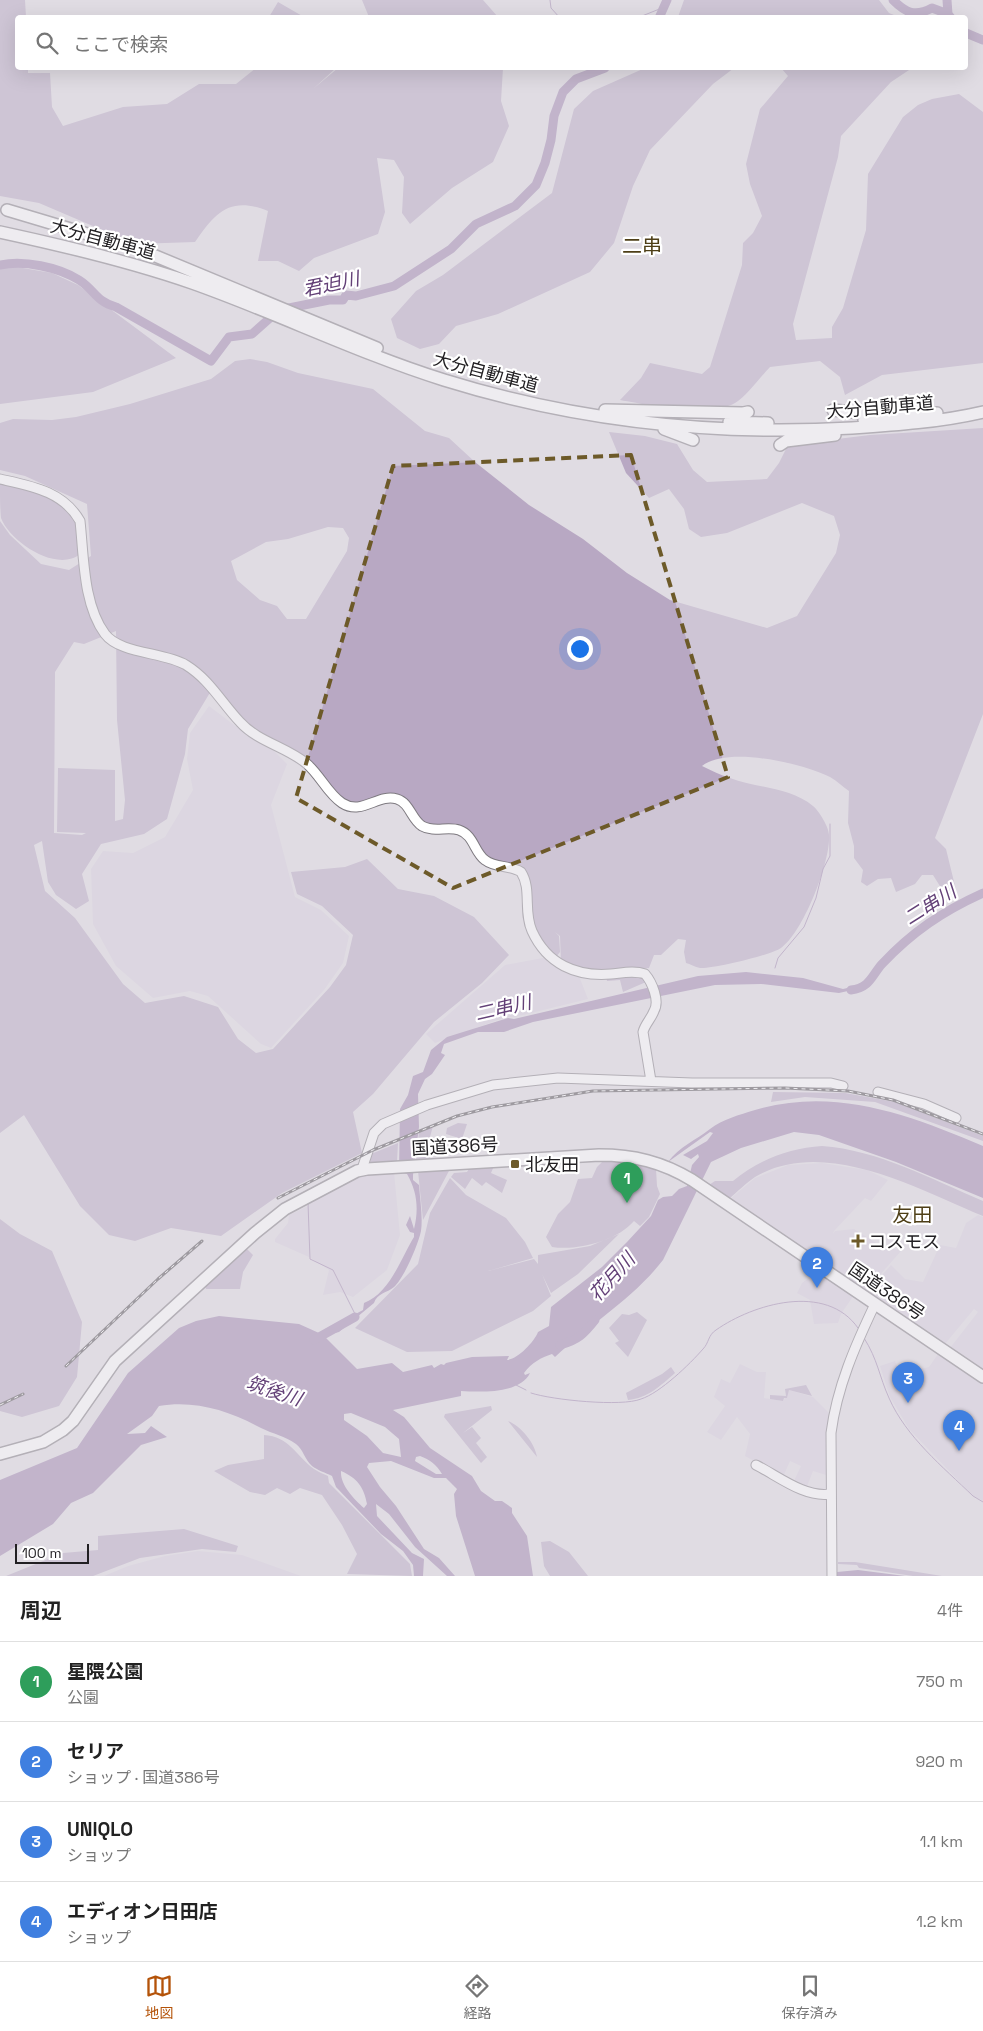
<!DOCTYPE html>
<html lang="ja">
<head>
<meta charset="utf-8">
<style>
  :root { --surface:#fff; --page:#f6f6f6; --text:#222; --muted:#767676; --line:#e0e0e0; --accent:#b45309 }
  body { margin:0; font-family:"Space Grotesk","Noto Sans JP",sans-serif; background:var(--page); color:var(--text) }
  .scale { position:absolute; left:15px; bottom:12px; width:74px; box-sizing:border-box; padding-left:5px; border:2px solid #222023; border-top:0; font-size:14px; line-height:18px; white-space:nowrap; color:#222023; -webkit-text-stroke:4px #fff; paint-order:stroke }
  .you { position:absolute; left:579px; top:648px; width:18px; height:18px; margin:-12px; border:4px solid #fff; border-radius:50%; background:#1a73e8; box-shadow:0 0 0 8px #1a73e833 }
  .badge { display:grid; place-items:center; width:32px; height:32px; border-radius:50%; background:var(--accent); color:#fff; font-size:16px; font-weight:700 }
  .pin { position:absolute; translate:-50% -41px; filter:drop-shadow(0 1px 2px #0008) }
  .pin::after { content:''; position:absolute; top:26px; width:18px; height:15px; background:inherit; clip-path:polygon(0 0,100% 0,50% 100%) }
  .list { margin:0; padding:0; list-style:none }
  h2 { display:flex; justify-content:space-between; align-items:center; height:65px; margin:0; padding:0 20px; font-size:21px }
  h2 small { font-size:16px; font-weight:400; color:var(--muted) }
  .list li { display:grid; grid-template-columns:32px 1fr auto; gap:15px; align-items:center; box-sizing:border-box; height:80px; padding:0 20px; border-top:1px solid var(--line) }
  .list b { display:block; font-size:19px; white-space:nowrap }
  .list p { margin:0; font-size:16px; white-space:nowrap; color:var(--muted) }
  .list em { font-size:16px; font-style:normal; color:var(--muted) }
  .icon { flex:none; width:28px; height:28px; fill:none; stroke:currentColor; stroke-width:2; stroke-linecap:round; stroke-linejoin:round }
  .map { position:relative; flex:none; width:983px; height:1576px; overflow:hidden }
  .search { position:absolute; background:var(--surface); box-shadow:0 5px 20px #0002; left:15px; right:15px; top:15px; height:55px; display:flex; align-items:center; gap:12px; box-sizing:border-box; padding:0 18px; border-radius:5px; color:var(--muted); font-size:19px }
  .sheet { height:385px; background:var(--surface) }
  nav { display:flex; justify-content:space-around; align-items:center; box-sizing:border-box; height:70px; border-top:1px solid var(--line); background:var(--surface); font-size:14px; color:var(--muted) }
  nav a { display:grid; justify-items:center; gap:2px }
  nav .on { color:var(--accent) }
  .map>svg:first-child { display:block }
</style>
</head>
<body>
<div class="map">
<svg width="983" height="1576" viewBox="0 0 983 1576">
  <rect width="100%" height="100%" fill="#e0dce3"/>
  <path fill="#d7cfdd" d="M209,706l45,34 18,9 15,15 -16,41 24,92 26,13 28,26 -6,27 -19,27 -53,58 -10,-4 -53,-48 -18,-5 -37,7 -37,-32 -23,-42 -2,-55 12,-18 30,2 32,-16 28,-47 -6,-31 3,-26z
    M548,957l31,19 9,23 -73,18h-9l-71,26 -9,-9 79,-69z
    M822,1163l45,7 21,10 -17,21 -6,-3 -31,33 -1,3 2,-3 19,-2 22,14 25,8 -36,41 -135,-93 25,-21 33,-13z
    M394,1172l6,63 -13,35 -34,27 -13,-5 -17,3 6,-25 -20,-13 -34,-15v-3l13,-16 1,-8 19,-9v-4l54,-26z
    M978,1215l5,2v153l-33,-22 28,-36 -4,-3 -29,35 -79,-51 25,-28 14,14 18,3 17,-37 16,3 10,-25z
    M818,1271l36,24 -13,19 -3,9 -24,1 -4,-24 -13,-7 5,-10z
    M938,1354l45,30v117l-10,-5 -64,-67 -19,-32 -10,-31 15,-5 5,13 29,-7z
    M740,1364l17,8h9l-2,26 19,3 2,-3h2l2,-8 24,7 16,16 -3,62 -13,-4 -7,18 -13,-6 8,-17 -11,-5 -7,16 -38,-21 5,-22 -13,-17 -16,23 -14,-8 18,-26 -11,-9 7,-18 9,4z
    M198,1551l44,4 59,21h-197l24,-10 37,-10z"/>
  <path fill="#b8a8c3" fill-rule="evenodd" d="M0,0h25l1,17 -8,1v50h10v5h22l2,34 11,19 60,-19 44,-3 32,-20h37l20,-16h80l-23,21 25,-21h165l-2,33 8,25 -16,36 -41,26 -42,36 -8,-11 2,-36 -10,-17 -17,-2 8,54 -7,22 -64,24 -15,13 -21,-10h-20l10,-50c-38,-15 -52,1 -73,31l-60,2 -96,-41 -39,-7z
    M362,0h121l15,17h-129z
    M684,0h195l10,13 10,4h-221z
    M278,2l26,15h-35z
    M645,68h89l-21,16 -63,66 -17,36 -19,57 -24,29 -92,42 -42,12 -17,18 -19,5 -23,-11 -6,-19 25,-28 27,-16 109,-82 22,-84 19,-18z
    M781,68h131l-21,14 -50,54 -3,21 -45,167 3,16 36,-2v-11l11,-19 23,-78 2,-56 35,-57 15,-12 14,-6 27,-5 24,18v251l-101,12 -37,20 -5,-18 -20,-16 -50,6c-9,9 -24,30 -35,36 -24,14 -88,2 -115,-3l21,-22 9,-15 52,11 8,-7 32,-102 1,-22 10,-10 9,-17 -12,-32 -4,-20 14,-55 28,-33z
    M11,266l41,7 26,12 98,73 -83,34 -93,12v-136z
    M250,359l17,3 31,11 75,16 52,42 24,7 26,24 54,43 54,34 44,34 43,27 97,28 30,-12 39,-63 4,-18 -6,-19 -32,-13 -75,30 -26,4 -12,-8 -5,-20 -15,-20 -20,9 -23,-25 -17,-41 36,4 32,8 16,26 14,12 60,-3 12,-16 9,-18 82,-10 113,-7v286l-48,124 11,11 10,41 -13,1 -10,-16h-11l-7,9 -19,8 -5,-14 -13,1 -11,7 -6,-4 2,-12 -9,-12v-12l-6,-23 1,-32c-6,-4 -12,-10 -19,-14 -28,-14 -103,-31 -128,-11 9,4 18,9 28,12 26,10 60,9 83,28 6,5 16,21 16,29 2,26 -26,98 -48,113 -10,7 -68,21 -81,20 -5,-1 -10,-4 -14,-5l-2,-11 2,-12 -8,-1 -17,16h-7l-5,13 -49,5 -39,-10 -1,-27 -5,-4 4,4 1,16 -4,5c-27,-25 -25,-49 -29,-82 -32,-13 -38,-12 -57,-42l-39,-7 -12,-6 -26,-25 -5,-1 -24,11 -18,-3 -37,-39 -55,-32 -40,-45 -26,43 -3,25 -18,65 -23,15 -43,10 -19,30 7,27 -13,8 -20,-14 -8,-13 -6,-41 -8,4 11,46 30,27 48,66 22,19 39,-7 34,11 20,32 18,14 17,-4 57,-62 16,-22 7,-30 -31,-29 -25,-12 -6,-22 54,-5 22,-8 31,30 36,7 40,21 35,38 -27,28 -48,39 -61,72 -20,18 9,41 -80,40 -61,43 -50,-8 -36,13 -26,-6 -29,-29 -56,-91 -24,18v-612l10,14 31,29 28,6 22,-14 -4,-52 -62,-28 -25,-6v-47l13,-4 39,1 24,-3 54,-13 81,-25 24,-18zM328,527l15,1 6,10 -2,13 -41,68h-19l-10,-13 -17,-6 -23,-20 -6,-19 35,-19 22,-3zM116,631l1,89 8,80 -2,19 -8,2v-51l-57,-2 -1,64 29,1 -4,2 -28,-2 1,-161 19,-30 10,2z
    M0,483l32,5 30,14 17,24 1,28c-23,19 -70,-12 -79,-36 -1,-9 -1,-25 -1,-35z
    M635,975l8,2 3,5 -23,10 -3,-12 -13,1 -1,-5z
    M773,1092l72,1 50,9 88,34v5l-108,-39 -70,-5 -34,5z
    M458,1123l9,1 -5,15 -16,-5 1,-6z
    M433,1126l-5,18 2,15 -14,2 3,-29z
    M398,1143l-1,19 -27,1 1,-9z
    M822,1146c56,4 109,33 161,55v15c-65,-27 -159,-80 -228,-39 -9,6 -18,15 -26,22l-20,-14 6,-4h18c25,-21 56,-33 89,-35z
    M604,1160l39,3 13,6 1,17 3,8 -11,23 -9,9 -6,-5c-17,20 -57,30 -82,26l-6,-10 12,-23 12,-12 8,-23 14,-1 5,-11z
    M494,1166l-3,7 16,7 -5,13 -16,-11 -4,4 -10,-8 -7,11 -14,-12 3,-4 13,-1 3,-5z
    M450,1169l-27,51 -5,-49z
    M450,1178l16,17 40,23 19,24 8,16 -45,13 46,-12 4,5v-9l52,-9 29,-12 -41,40 -27,19 -9,-19 9,22 -18,15 -81,40 -45,1 -52,-24 63,-64 12,-51z
    M0,1219l20,15 32,17 30,71 -5,55 -18,29 -37,11 -22,-6z
    M246,1248l7,7 -10,17 -3,17h-34l-1,-4z
    M637,1312l10,8 -19,37 -13,-14 4,-2 -10,-13 13,-14 7,1z
    M671,1367l4,6c-15,13 -27,25 -47,27l-2,-7 36,-19z
    M806,1385l6,11 -23,-6 -2,8h-3l-1,3 -13,-2v-4l16,1 -1,-7z
    M491,1406l1,4 -29,23 9,-6 9,11 -5,5 11,14 -6,6 -37,-46 1,-3z
    M508,1421c13,5 27,22 29,36z
    M264,1435c25,1 32,21 50,34 4,3 10,5 14,7l1,7 81,81 2,12 -65,-2 10,-20 -15,-29 -20,-30 -22,-7 -10,6 -13,-6 -12,7 -15,-3 -36,-21 14,-6 36,-6z
    M184,1529l54,17 -2,6 -34,-3 -62,9 -47,18h-87l57,-23 35,-3v-14z
    M550,1541l19,11 19,24h-38l-6,-10 -3,-24z
    M838,1562h17l87,14h-29l-54,-8 -2,-3 -19,-1z"/>
  <path fill="#9d84ad" fill-rule="evenodd" d="M746,972l57,6 40,11 17,-4 1,3 -22,5 -78,-9 -46,1 -182,37 -29,10h-26l-34,12 -3,9 4,2 -13,19 -7,5 -7,15 1,33 -6,48v5l6,5c1,15 4,32 2,46 -3,14 -17,47 -27,56 -7,6 -17,6 -20,16l-35,29 -9,2 10,-5 9,-12 -24,12 -2,6 34,34 35,-6 11,9 29,-7 2,3 7,-4 3,1 2,-2 26,-6 37,-1 -2,4c11,-1 27,-18 31,-28l11,-6 2,-19 51,-40 25,-25 24,-26 7,-16 5,-3 9,-1 7,-7 8,-3 5,-21 7,-8 -1,-3 -7,5 -8,-4 24,-14 6,-8 -3,-1 -42,30c11,-15 28,-22 42,-33 13,-10 29,-14 45,-19 79,-24 156,5 228,36v52l-87,-36 -77,-27 -25,-3 -53,16 -30,14 -48,98c-30,39 -73,64 -108,97l-3,-3c-11,4 -20,8 -28,19l1,2 5,-2c-10,21 -49,19 -69,18v5l-68,14 11,7 26,31 42,28 9,15 14,10h7l10,7v5l15,23 6,40h-58l-19,-60 -2,-22 3,-5 -11,-11h-12l-43,-17 -22,2 -2,4 13,20 16,19 28,43 15,9 16,18h-8l-32,-29 -26,-33 -13,-10 1,12 35,37 12,6 -1,17h-9l-1,-11 -10,-14 -22,-17 -45,-47 -4,-11c-6,-3 -15,-6 -20,-10 -7,-6 -9,-17 -16,-22 -11,-8 -23,-10 -35,-16 -32,-17 -65,-28 -102,-22l-7,10 -25,18 18,-1 6,-7 16,11 -26,8 -48,48 -22,10 -18,21 -53,32v-76l77,-32 51,-75 51,-45 17,-7 23,-5 80,8 20,9c15,-10 29,-15 44,-23l1,-7c26,-10 37,-45 50,-66v-4l-4,-1 -4,-7 4,-9 4,13c5,-20 3,-38 -7,-55l-8,-2 1,-63 8,-14 5,-19 10,-4 8,-22 16,-13 61,-19 6,1 184,-43zM351,1413l34,14 14,12 2,18 -18,-4 -16,-17 -23,-16v-6zM420,1456c10,4 16,8 22,18h-6l-21,-13 1,-4zM341,1471c16,7 23,16 26,33l-3,4c-10,-9 -24,-23 -23,-37z
    M858,1570l47,6h-68v-4z"/>
  <g fill="none" stroke-linecap="round" stroke-linejoin="round">
    <path stroke="#9d84ad" stroke-width="1" d="M550,0l1,8 9,10
      M637,18l25,-10
      M775,968l3,-10 26,-31 12,-29 7,-29 7,-13v-32
      M308,1203l2,56 23,11 22,44
      M864,1338c14,22 15,38 25,60 17,39 54,69 84,98l10,6
      M516,1385l10,5
      M531,1393c21,7 91,14 110,6 19,-6 49,-35 62,-50 6,-6 5,-14 13,-19 37,-26 110,-48 142,-2"/>
    <path stroke="#9d84ad" stroke-width="9" d="M893,0c13,13 22,17 39,8l16,6 3,4
      M947,0l1,14
      M659,18l8,-18
      M966,33l17,7
      M0,265c24,-5 58,2 79,15 16,10 16,21 37,27l95,54 18,-24 23,-3 27,-24 50,-10h14l3,-5 10,1 38,-10 57,-37 25,-25 39,-18 21,-21 9,-22 6,-23 3,-24 9,-24 13,-13 29,-11
      M851,990c19,-2 21,-15 31,-26 30,-32 61,-53 101,-71
      M314,1340l41,-23
      M560,1345c18,-5 24,-11 35,-25"/>
    <g stroke="#7e7a80" stroke-width="11">
      <path id="secondary" d="M0,479c31,7 63,12 80,42 4,36 3,83 25,113 15,20 59,18 81,31 24,15 35,37 54,57 18,20 47,25 67,42 13,11 21,30 35,39 20,13 36,-10 55,-4 13,4 14,20 25,27 12,7 25,0 37,4 15,5 15,22 26,30 10,8 25,5 36,12 11,17 2,39 11,59 15,33 44,46 79,43 11,-1 23,-4 34,0 7,8 15,27 9,37 -3,8 -9,13 -11,21l8,49
        M878,1092l46,12 32,14
        M362,1169l12,-36 9,-9 44,-19 66,-20 65,-7 134,5h139l12,3
        M756,1465c22,11 49,33 74,29
        M832,1576l-1,-143c6,-46 24,-87 44,-129"/>
    </g>
    <g stroke="#7e7a80" stroke-width="14">
      <path id="highway" d="M7,210l134,40 236,98
        M0,232c65,14 129,29 192,51 85,30 166,70 252,97 132,41 270,56 408,48 44,-3 88,-6 131,-16
        M605,410l138,3 5,-1
        M833,410l38,4
        M904,414l33,-1
        M864,420l49,-4
        M729,422l39,1
        M664,429l29,11
        M780,445l6,-4 49,-6
        M0,1454l43,-12 20,-12 10,-9 42,-60 140,-128 30,-24 72,-38 10,-2 232,-14c35,0 63,7 93,25l291,197"/>
    </g>
    <use href="#secondary" stroke="#fff" stroke-width="9"/>
    <use href="#highway" stroke="#fff" stroke-width="11"/>
    <g stroke="#4e4b4f" stroke-width="3">
      <path id="rail" d="M278,1198l95,-48 84,-34 35,-9 101,-16 192,-3 63,3 45,9 90,34
        M66,1366l92,-87 44,-38
        M0,1405l23,-11"/>
    </g>
    <use href="#rail" stroke="#fff" stroke-width="1" stroke-dasharray="4" stroke-linecap="butt"/>
  </g>
  <path d="M0 0H983V1576H0ZM631,455l97,322 -275,111 -157,-90 97,-332z" fill="#e0dce3" fill-opacity=".55" fill-rule="evenodd"/>
  <path fill="none" stroke="#6d5a29" stroke-width="4" stroke-dasharray="10 6" stroke-linejoin="round" d="M631,455l97,322 -275,111 -157,-90 97,-332z"/>
  <g fill="#6d5a29" stroke="#fff" stroke-width="2">
    <rect x="510" y="1159" width="10" height="10" rx="2.5"/>
    <path d="M855.5 1233.5h5v5h5v5h-5v5h-5v-5h-5v-5h5z"/>
  </g>
  <g text-anchor="middle" dominant-baseline="central" stroke-width="4.5" stroke-linejoin="round" paint-order="stroke">
    <g font-size="18" fill="#222023" stroke="#fff">
      <text transform="translate(103 239) rotate(15)">大分自動車道</text>
      <text transform="translate(486 372) rotate(15)">大分自動車道</text>
      <text transform="translate(880 407) rotate(-5)">大分自動車道</text>
      <text transform="translate(455 1146) rotate(-3)">国道386号</text>
      <text transform="translate(887 1291) rotate(34)">国道386号</text>
    </g>
    <g font-size="18" fill="#222023" stroke="#fff" text-anchor="start">
      <text x="525" y="1164">北友田</text>
      <text x="868" y="1241">コスモス</text>
    </g>
    <g font-size="19" font-style="italic" fill="#634077" stroke="#fff">
      <text transform="translate(331 284) rotate(-12)">君迫川</text>
      <text transform="translate(930 905) rotate(-32)">二串川</text>
      <text transform="translate(503 1008) rotate(-13)">二串川</text>
      <text transform="translate(612 1277) rotate(-48)">花月川</text>
      <text transform="translate(274 1391) rotate(18)">筑後川</text>
    </g>
    <g font-size="20" fill="#4e3f17" stroke="#fff">
      <text x="642" y="246">二串</text>
      <text x="912" y="1215">友田</text>
    </g>
  </g>
</svg>
<div class="scale">100 m</div>
<div class="you"></div>
<div class="pin badge" style="left:627px;top:1203px;background:#2e9e5b">1</div>
<div class="pin badge" style="left:817px;top:1288px;background:#3f7fe0">2</div>
<div class="pin badge" style="left:908px;top:1403px;background:#3f7fe0">3</div>
<div class="pin badge" style="left:959px;top:1451px;background:#3f7fe0">4</div>
<div class="search"><svg class="icon" aria-label="search" viewBox="0 0 24 24"><circle cx="10" cy="10" r="6"/><path d="M15 15l6 6"/></svg>ここで検索</div>
</div>
<section class="sheet">
<h2>周辺<small>4件</small></h2>
<ul class="list">
<li><span class="badge" style="background:#2e9e5b">1</span><div><b>星隈公園</b><p>公園</p></div><em>750 m</em></li>
<li><span class="badge" style="background:#3f7fe0">2</span><div><b>セリア</b><p>ショップ · 国道386号</p></div><em>920 m</em></li>
<li><span class="badge" style="background:#3f7fe0">3</span><div><b>UNIQLO</b><p>ショップ</p></div><em>1.1 km</em></li>
<li><span class="badge" style="background:#3f7fe0">4</span><div><b>エディオン日田店</b><p>ショップ</p></div><em>1.2 km</em></li>
</ul>
</section>
<nav>
<a class="on"><svg class="icon" aria-label="map" viewBox="0 0 24 24"><path d="M3 6l6-2 6 2 6-2v14l-6 2-6-2-6 2zM9 4v14M15 6v14"/></svg>地図</a>
<a><svg class="icon" aria-label="directions" viewBox="0 0 24 24"><path d="M12 3l9 9-9 9-9-9zM9 14v-3h6M13 9l2 2-2 2"/></svg>経路</a>
<a><svg class="icon" aria-label="saved" viewBox="0 0 24 24"><path d="M7 4h10v16l-5-4-5 4z"/></svg>保存済み</a>
</nav>
</body>
</html>
